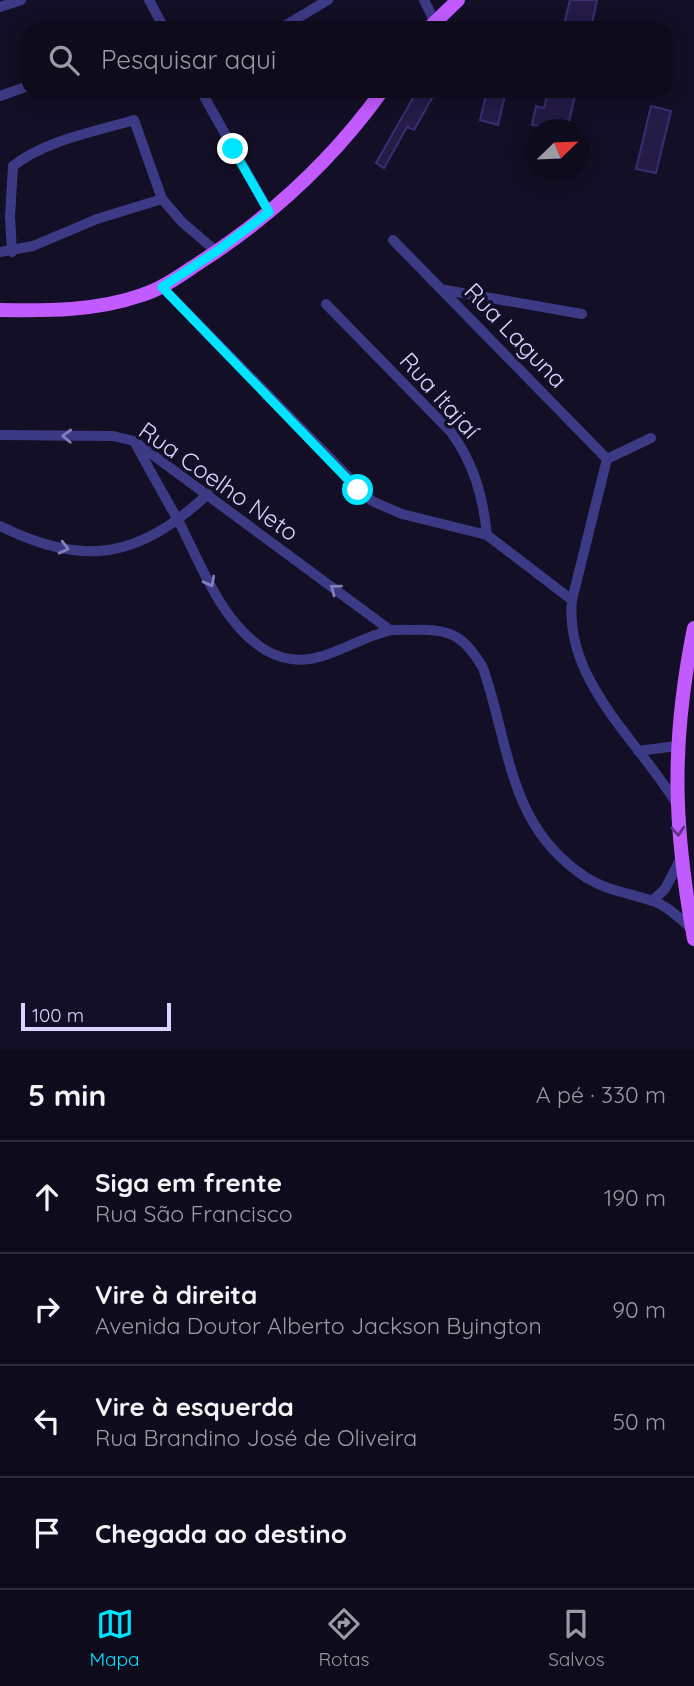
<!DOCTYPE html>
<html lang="pt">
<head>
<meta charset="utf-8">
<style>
  :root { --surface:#0e0b1c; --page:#1c1929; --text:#f1f3f6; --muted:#9b9ba3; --line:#2e2b3b; --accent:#00e5ff }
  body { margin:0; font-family:Quicksand,sans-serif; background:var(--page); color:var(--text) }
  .compass { position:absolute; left:526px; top:119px; width:63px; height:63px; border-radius:50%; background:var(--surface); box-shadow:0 4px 18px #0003; rotate:67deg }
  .scale { position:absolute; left:21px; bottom:18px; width:150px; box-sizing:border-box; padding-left:7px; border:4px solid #d9d4ff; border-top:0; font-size:19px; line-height:24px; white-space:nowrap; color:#d9d4ff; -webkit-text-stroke:5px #130f26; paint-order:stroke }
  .stop { position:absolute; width:21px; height:21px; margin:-16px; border:5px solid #00e5ff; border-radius:50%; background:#fff }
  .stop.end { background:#00e5ff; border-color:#fff; box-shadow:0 2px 7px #0008 }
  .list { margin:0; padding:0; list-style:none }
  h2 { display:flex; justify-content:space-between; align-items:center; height:91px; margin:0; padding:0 28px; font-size:30px }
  h2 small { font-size:23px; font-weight:400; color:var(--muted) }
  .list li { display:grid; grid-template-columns:46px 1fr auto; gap:21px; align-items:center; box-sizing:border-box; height:112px; padding:0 28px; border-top:2px solid var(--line) }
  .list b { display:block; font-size:26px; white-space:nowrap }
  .list p { margin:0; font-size:23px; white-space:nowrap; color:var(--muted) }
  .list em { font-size:23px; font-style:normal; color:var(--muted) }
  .icon { flex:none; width:38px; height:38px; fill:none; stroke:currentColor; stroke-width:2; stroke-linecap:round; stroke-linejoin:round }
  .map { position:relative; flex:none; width:694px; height:1049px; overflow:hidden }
  .search { position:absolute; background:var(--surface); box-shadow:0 4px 18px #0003; left:21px; right:21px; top:21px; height:77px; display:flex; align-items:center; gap:18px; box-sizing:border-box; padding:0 24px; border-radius:21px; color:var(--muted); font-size:26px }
  .sheet { height:539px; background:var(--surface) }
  nav { display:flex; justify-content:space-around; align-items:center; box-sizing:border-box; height:98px; border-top:2px solid var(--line); background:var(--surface); font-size:19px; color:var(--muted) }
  nav a { display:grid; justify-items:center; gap:4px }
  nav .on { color:var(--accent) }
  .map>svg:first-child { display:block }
</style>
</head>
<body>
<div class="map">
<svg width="694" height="1049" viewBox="0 0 694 1049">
  <rect width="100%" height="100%" fill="#130f26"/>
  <path fill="#241b47" stroke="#3b2d73" stroke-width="2" d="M570,0h27l-6,28h-28z
    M417,91h19l-22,39 -7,-3 -23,41 -8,-5z
    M487,91h19l-8,34 -18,-5z
    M548,91h28l-9,39 -35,-5 4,-19 8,2z
    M651,106l20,5 -15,62 -20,-4z"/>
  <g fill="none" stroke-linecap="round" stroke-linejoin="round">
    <path stroke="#3d3a85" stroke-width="10" d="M149,0l15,28
      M424,0l10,20
      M0,7l21,-7
      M281,28l47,-28
      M201,91l68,121
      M0,96l28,-10
      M393,240l214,219
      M0,252l33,-6 64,-27 65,-20
      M12,252l-2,-35 3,-51c33,-26 81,-34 121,-46l28,79 20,23 35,30
      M162,287l210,214 30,13 85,21 85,65c-8,81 67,141 104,203
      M445,290l137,24
      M326,304l125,128c23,32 32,64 36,103
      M0,435l113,1 21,5 256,189
      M134,441c14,26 29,53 44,79 23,44 44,105 89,131 45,25 79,-10 121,-20 8,-2 18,-1 27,-1 36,-2 50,7 68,38 28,81 25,159 104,210 21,13 43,15 66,23 15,5 27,18 39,28
      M0,526c85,42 139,32 208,-32
      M572,600l35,-141 44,-21
      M638,751l39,-5
      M652,901l13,-12 15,-29"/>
    <path stroke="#c25bff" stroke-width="14" d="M429,28l29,-28
      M0,310c48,1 96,1 142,-15 22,-7 40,-21 60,-34 71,-46 131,-102 180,-170
      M694,628c-23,114 -21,197 0,311"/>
  </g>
  <defs><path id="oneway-chevron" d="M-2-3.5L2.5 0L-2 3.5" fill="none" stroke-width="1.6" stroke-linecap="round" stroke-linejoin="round" transform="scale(1.75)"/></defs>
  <g stroke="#837fbc">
    <use href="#oneway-chevron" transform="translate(67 436) rotate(-178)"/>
    <use href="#oneway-chevron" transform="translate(64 548) rotate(14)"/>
    <use href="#oneway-chevron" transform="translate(210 582) rotate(62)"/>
    <use href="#oneway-chevron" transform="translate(335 589) rotate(-143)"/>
  </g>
  <use stroke="#623188" href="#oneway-chevron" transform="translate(678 831) rotate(86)"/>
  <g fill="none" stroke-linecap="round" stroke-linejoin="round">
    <path stroke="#00e5ff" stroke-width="9" d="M233,149l36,63 -52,39 -55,36 196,203"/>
  </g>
  <g text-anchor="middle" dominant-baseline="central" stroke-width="7" stroke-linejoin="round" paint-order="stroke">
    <g font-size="24" fill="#d9d4ff" stroke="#130f26">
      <text transform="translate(516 335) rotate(46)">Rua Laguna</text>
      <text transform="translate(440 395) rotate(48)">Rua Itajaí</text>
      <text transform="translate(219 481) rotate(35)">Rua Coelho Neto</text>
    </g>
  </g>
</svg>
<svg class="compass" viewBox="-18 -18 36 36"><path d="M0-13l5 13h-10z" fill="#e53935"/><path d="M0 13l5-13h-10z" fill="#9b9ba3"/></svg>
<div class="scale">100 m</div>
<div class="stop" style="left:358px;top:490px"></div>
<div class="stop end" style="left:233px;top:149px"></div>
<div class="search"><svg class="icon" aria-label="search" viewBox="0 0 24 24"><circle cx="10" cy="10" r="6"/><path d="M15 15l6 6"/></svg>Pesquisar aqui</div>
</div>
<section class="sheet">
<h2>5 min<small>A pé · 330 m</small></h2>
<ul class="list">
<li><svg class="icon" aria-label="ahead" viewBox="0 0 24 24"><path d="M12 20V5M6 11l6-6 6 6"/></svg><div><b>Siga em frente</b><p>Rua São Francisco</p></div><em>190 m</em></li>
<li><svg class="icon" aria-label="right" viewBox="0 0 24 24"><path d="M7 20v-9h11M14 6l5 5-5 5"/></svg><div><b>Vire à direita</b><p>Avenida Doutor Alberto Jackson Byington</p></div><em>90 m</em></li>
<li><svg class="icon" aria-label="left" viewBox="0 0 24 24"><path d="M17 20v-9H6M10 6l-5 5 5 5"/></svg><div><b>Vire à esquerda</b><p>Rua Brandino José de Oliveira</p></div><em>50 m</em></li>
<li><svg class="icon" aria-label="arrive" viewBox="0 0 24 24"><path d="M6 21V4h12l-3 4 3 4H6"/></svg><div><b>Chegada ao destino</b></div></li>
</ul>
</section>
<nav>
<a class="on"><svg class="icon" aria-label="map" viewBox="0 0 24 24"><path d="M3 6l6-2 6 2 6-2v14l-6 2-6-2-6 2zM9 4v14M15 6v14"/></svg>Mapa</a>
<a><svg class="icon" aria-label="directions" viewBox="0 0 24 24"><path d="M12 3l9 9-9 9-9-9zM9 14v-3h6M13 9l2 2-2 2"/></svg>Rotas</a>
<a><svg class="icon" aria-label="saved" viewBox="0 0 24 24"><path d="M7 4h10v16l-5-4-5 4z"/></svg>Salvos</a>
</nav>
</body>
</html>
